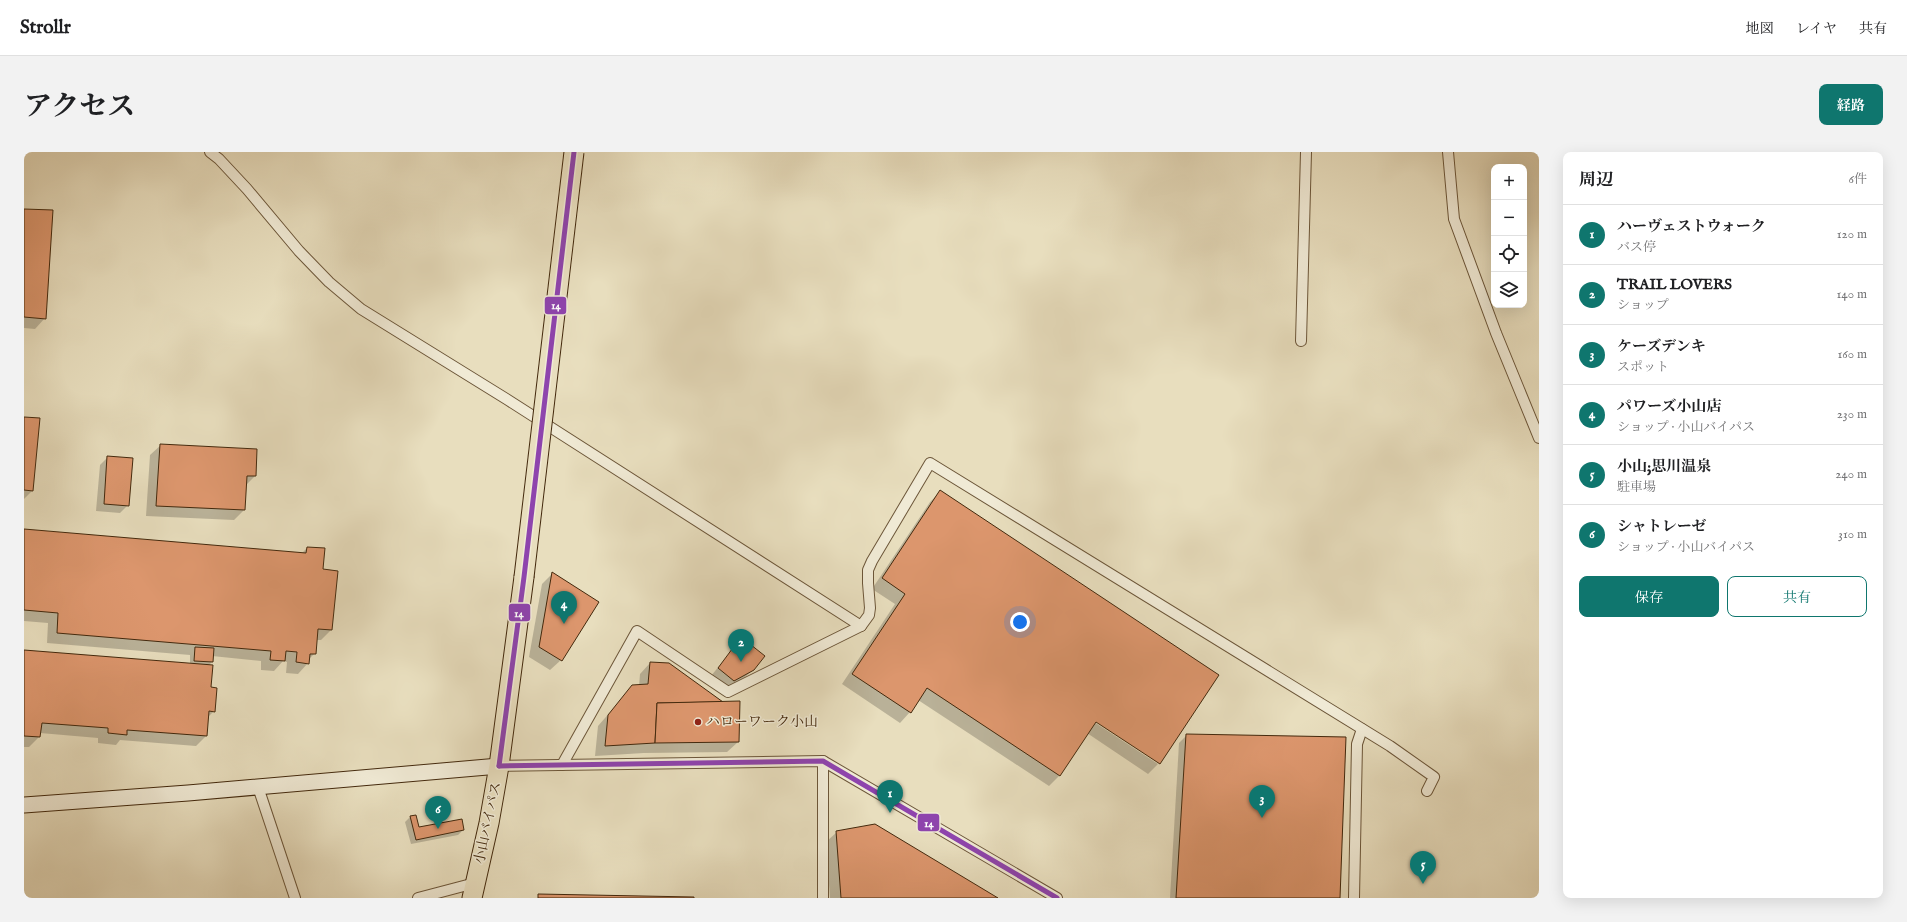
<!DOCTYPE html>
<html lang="ja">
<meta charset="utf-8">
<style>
body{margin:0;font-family:"IM FELL English","Noto Serif JP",serif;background:#f2f2f2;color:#202124}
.controls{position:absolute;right:12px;top:12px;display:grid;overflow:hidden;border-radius:8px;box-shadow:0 4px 16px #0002}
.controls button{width:36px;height:36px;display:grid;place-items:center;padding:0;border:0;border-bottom:1px solid #e0e0e0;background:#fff;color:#202124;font:20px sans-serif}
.you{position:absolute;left:996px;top:470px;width:14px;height:14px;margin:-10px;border:3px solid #fff;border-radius:50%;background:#1a73e8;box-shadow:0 0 0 6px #1a73e833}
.badge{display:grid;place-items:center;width:26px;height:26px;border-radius:50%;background:#0f766e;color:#fff;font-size:13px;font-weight:700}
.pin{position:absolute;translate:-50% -33px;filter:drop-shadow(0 1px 2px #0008)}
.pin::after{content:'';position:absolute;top:21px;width:14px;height:12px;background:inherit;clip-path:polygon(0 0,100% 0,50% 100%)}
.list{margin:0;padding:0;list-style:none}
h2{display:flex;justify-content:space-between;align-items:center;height:52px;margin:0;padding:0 16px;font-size:17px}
h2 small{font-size:13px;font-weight:400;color:#757577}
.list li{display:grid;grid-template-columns:26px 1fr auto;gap:12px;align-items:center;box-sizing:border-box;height:60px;padding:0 16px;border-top:1px solid #e0e0e0}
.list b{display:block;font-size:15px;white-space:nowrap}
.list p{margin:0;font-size:13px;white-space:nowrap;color:#757577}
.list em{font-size:13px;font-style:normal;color:#757577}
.actions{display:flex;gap:8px;padding:12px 16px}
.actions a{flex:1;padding:9px 0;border:1px solid #0f766e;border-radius:8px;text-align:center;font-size:14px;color:#0f766e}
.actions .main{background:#0f766e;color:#fff}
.icon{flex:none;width:22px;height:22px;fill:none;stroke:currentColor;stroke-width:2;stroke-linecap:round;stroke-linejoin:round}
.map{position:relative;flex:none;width:1515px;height:746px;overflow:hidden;border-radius:8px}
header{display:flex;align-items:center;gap:24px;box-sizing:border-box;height:56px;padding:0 20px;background:#fff;border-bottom:1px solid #e0e0e0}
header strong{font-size:19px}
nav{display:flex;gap:22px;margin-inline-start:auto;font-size:14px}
.intro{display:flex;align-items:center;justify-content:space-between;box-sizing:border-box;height:96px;padding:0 24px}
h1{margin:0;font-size:28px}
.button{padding:10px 18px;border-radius:8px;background:#0f766e;color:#fff;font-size:14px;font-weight:700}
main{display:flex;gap:24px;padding:0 24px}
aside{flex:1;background:#fff;border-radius:8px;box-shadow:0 4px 16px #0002}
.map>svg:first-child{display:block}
.shadow{fill:#0003}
.building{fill:#dc966d;stroke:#43290d}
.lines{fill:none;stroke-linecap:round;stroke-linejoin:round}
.street-casing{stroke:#6c5639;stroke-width:12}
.secondary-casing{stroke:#43290d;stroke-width:17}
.highway-casing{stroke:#43290d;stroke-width:21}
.street{stroke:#f0ead5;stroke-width:10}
.secondary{stroke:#f0ead5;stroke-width:15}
.highway{stroke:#e8debe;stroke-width:19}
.highway-bridge-casing{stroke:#43290d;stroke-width:21;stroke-linecap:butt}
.highway-bridge{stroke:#e8debe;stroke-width:19}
.bus-1-casing{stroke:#f0ead5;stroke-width:8}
.bus-1{stroke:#8e44ad;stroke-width:5}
.poi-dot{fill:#8f2418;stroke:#f0ead5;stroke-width:1.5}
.labels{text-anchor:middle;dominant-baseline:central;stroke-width:3;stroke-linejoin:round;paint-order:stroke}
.poi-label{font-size:14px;fill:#43290d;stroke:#f0ead5;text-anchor:start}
.street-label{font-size:14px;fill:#43290d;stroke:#f0ead5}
.line-badge{stroke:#f0ead5;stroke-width:1.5}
.badge-label{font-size:11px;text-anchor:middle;font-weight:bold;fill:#fff}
</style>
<header>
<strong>Strollr</strong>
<nav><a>地図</a><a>レイヤ</a><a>共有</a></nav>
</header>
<div class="intro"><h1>アクセス</h1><a class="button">経路</a></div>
<main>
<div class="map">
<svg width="1515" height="746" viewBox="0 0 1515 746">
<rect width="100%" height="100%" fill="#e8debe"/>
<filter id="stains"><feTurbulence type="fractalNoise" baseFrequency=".005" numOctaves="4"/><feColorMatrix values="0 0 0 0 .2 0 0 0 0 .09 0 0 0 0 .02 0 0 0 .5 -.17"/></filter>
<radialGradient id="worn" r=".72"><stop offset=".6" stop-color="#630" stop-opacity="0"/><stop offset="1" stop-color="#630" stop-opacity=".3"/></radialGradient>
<g class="shadow">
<path d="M0 58 21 166 11 177 0 176Z"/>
<path d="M0 266 8 339 0 347Z"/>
<path d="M137 293 231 324 222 333 220 358 210 368 122 364 126 303Z"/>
<path d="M84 305 104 353 96 361 72 359 76 313Z"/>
<path d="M916 340 1194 523 1134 612V610L1069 566 1067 568 1134 612 1124 622 1063 581 1035 624 1025 634 894 548 886 560 876 571 818 532 871 452 848 437 906 350Z"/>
<path d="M0 378 277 402 283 396 298 418 313 419 307 478 297 488H292L291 501 285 507 284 511 274 522 262 521 263 510 259 509 250 519 237 518V509L188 504V510L184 514 190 559 184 565 182 584 172 594 96 588 92 593 74 591V586L16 581 15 585 5 595H0V499L166 512V503L23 491 24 471 0 469Z"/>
<path d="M528 422 537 508 526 518 505 505 518 432Z"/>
<path d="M718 486 730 517 721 525 702 536 687 524Z"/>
<path d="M626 511 714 590 703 600 620 601 571 604 574 574 609 534H615L616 522Z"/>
<path d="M1163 583 1315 746H1146L1155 591Z"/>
<path d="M392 664 394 676 439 678 434 683 387 692 381 670 386 665Z"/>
<path d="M813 680 973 746H806L802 690Z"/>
</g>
<g class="building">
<path d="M0 57 29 58 22 167 0 165Z"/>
<path d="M0 265 16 266 9 339 0 338Z"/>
<path d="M136 292 233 297 232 324H223L221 358 132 354Z"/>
<path d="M83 304 109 306 105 354 80 352Z"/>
<path d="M916 338 1195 523 1136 612 1072 570 1036 624 903 536 887 561 828 522 881 442 858 426Z"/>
<path d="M0 377 282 401 283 395 301 396 299 417 314 419 308 478 294 477 292 502H286L285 512 272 510 273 500 262 499 261 509 246 508 247 499 33 481 34 461 0 458Z"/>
<path d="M528 420 575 450 538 509 515 495Z"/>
<path d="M717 485 741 504 730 518 710 529 694 516Z"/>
<path d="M171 495 190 496 189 510 170 509Z"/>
<path d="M0 498 189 513 187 535 193 536 191 560 185 559 183 584 103 578V583L84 581V576L18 571 16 585 0 584Z"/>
<path d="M626 510 645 511 699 550 633 551 631 591 581 594 584 563 608 533 624 532Z"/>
<path d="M716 549 715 590 631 591 633 551Z"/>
<path d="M1162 582 1322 585 1316 746H1152Z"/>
<path d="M392 663 395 675 438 667 440 678 392 688 386 664Z"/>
<path d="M851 672 974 746H817L812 679Z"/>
<path d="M514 742 670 745V746H514Z"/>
</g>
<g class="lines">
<g class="street-casing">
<g id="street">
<path d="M186 0 195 7 223 37 275 99 305 130 337 157 484 248 837 474"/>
<path d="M1424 0 1430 67 1472 181 1515 286"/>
<path d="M1277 189 1282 0"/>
<path d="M799 609V746"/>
<path d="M538 613 613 479 704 540 837 474 845 463 846 456 844 431V418L848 409 906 311 1366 594 1410 625 1403 639"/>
<path d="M475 614 799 609 1033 746"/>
<path d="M234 635 271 746"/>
<path d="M394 746 451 731"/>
<path d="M1330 746 1333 592 1338 577"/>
</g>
</g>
<g class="secondary-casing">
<path id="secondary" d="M0 653 164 641 475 614"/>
</g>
<g class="highway-casing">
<path id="highway" d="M448 746 465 671 475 614 500 425"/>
</g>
<use href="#street" class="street"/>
<use href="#secondary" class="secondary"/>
<use href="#highway" class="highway"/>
<g class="highway-bridge-casing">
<path id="highway-bridge" d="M500 425 550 0"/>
</g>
<use href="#highway-bridge" class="highway-bridge"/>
<g class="bus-1-casing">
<g id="bus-1">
<path d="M475 614 500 425 550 0"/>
<path d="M475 614 799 609 1033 746"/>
</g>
</g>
<use href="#bus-1" class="bus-1"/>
</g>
<circle class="poi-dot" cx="674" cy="570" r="4"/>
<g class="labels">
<g class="poi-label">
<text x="682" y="570">ハローワーク小山</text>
</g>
<g class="street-label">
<text transform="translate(464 671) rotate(-78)">小山バイパス</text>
</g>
</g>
<g class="line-badge">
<rect x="520" y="144" width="23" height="19" rx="4" fill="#8e44ad"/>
<rect x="484" y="451" width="23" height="19" rx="4" fill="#8e44ad"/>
<rect x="893" y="661" width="23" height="19" rx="4" fill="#8e44ad"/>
</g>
<g class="badge-label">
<text x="532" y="157">14</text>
<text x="495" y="465">14</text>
<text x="905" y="675">14</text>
</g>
<rect width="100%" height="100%" filter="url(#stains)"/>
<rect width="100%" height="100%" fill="url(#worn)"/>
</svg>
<div class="controls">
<button>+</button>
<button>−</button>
<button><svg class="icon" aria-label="locate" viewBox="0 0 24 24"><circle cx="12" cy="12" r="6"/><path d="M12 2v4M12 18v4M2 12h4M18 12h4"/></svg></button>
<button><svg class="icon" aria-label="layers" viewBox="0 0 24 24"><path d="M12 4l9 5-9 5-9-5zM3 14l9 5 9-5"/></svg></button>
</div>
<div class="you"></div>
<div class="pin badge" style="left:866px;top:661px">1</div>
<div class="pin badge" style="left:717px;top:510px">2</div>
<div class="pin badge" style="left:1238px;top:666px">3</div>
<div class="pin badge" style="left:540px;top:472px">4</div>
<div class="pin badge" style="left:1399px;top:732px">5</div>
<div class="pin badge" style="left:414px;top:677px">6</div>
</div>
<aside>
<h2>周辺<small>6件</small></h2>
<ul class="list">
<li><span class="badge">1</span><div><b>ハーヴェストウォーク</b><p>バス停</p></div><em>120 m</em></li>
<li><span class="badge">2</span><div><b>TRAIL LOVERS</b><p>ショップ</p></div><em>140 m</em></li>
<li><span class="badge">3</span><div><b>ケーズデンキ</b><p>スポット</p></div><em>160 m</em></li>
<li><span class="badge">4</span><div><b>パワーズ小山店</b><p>ショップ · 小山バイパス</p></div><em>230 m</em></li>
<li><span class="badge">5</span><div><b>小山;思川温泉</b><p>駐車場</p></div><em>240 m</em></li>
<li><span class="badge">6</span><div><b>シャトレーゼ</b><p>ショップ · 小山バイパス</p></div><em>310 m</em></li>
</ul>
<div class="actions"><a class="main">保存</a><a>共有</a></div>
</aside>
</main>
